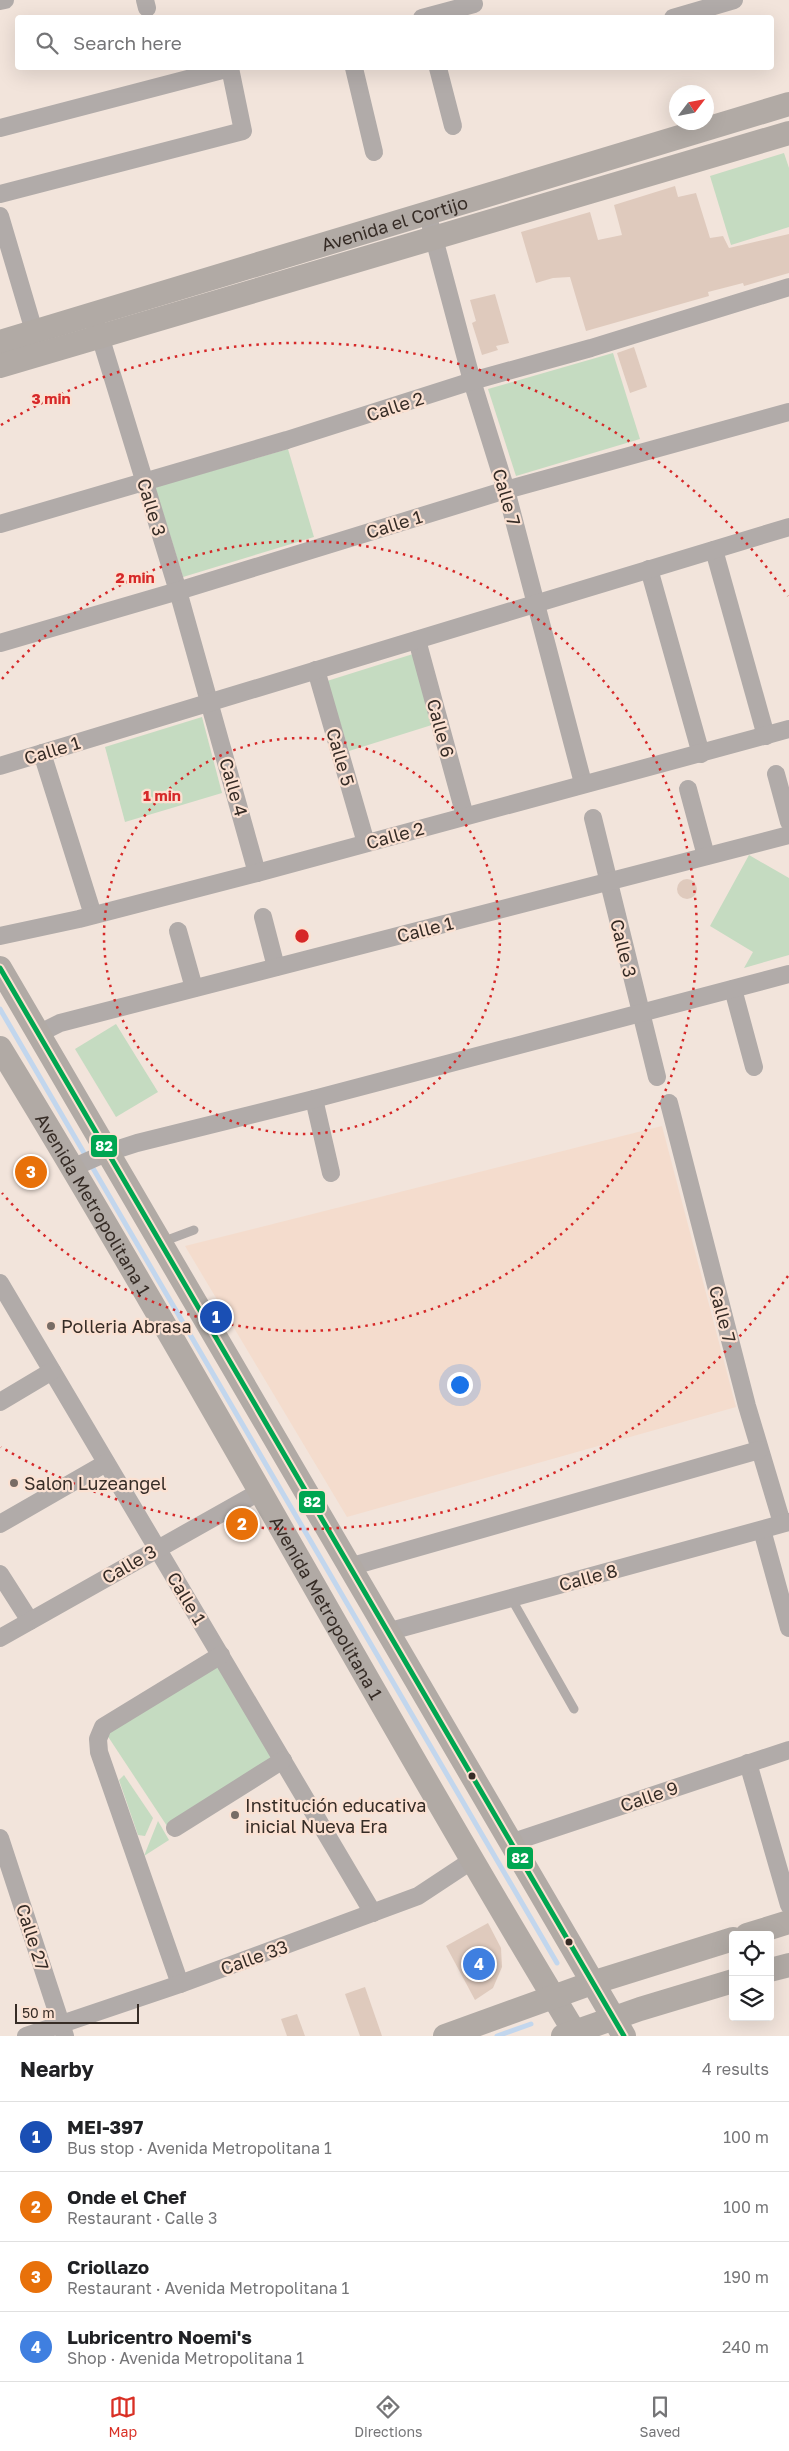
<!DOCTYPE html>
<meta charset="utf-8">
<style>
body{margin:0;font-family:"Golos Text",sans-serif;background:#f6f6f6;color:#202124}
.controls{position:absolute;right:15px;bottom:15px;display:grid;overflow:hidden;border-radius:5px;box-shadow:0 5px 20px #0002}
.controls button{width:45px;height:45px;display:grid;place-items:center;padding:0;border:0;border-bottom:1px solid #e0e0e0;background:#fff;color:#202124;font:25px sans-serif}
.compass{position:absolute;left:669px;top:85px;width:45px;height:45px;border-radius:50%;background:#fff;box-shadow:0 5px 20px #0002;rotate:58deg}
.scale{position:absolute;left:15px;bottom:12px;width:124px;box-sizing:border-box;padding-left:5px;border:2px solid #362c26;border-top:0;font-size:14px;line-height:18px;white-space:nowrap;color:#362c26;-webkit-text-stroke:4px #fbe1d2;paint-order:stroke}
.you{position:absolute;left:459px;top:1384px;width:18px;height:18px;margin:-12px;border:4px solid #fff;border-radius:50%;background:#1a73e8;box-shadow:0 0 0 8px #1a73e833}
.badge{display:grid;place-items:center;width:32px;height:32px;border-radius:50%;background:#d93025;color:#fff;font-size:16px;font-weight:700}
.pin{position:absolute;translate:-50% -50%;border:2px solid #fff;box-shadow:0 1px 5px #0006}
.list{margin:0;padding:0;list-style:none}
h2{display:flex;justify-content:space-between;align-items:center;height:65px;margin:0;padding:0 20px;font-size:21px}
h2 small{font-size:16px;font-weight:400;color:#757577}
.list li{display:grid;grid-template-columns:32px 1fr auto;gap:15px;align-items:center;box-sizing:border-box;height:70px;padding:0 20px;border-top:1px solid #e0e0e0}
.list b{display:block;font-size:19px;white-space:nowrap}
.list p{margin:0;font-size:16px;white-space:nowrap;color:#757577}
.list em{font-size:16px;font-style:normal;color:#757577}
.icon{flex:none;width:28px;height:28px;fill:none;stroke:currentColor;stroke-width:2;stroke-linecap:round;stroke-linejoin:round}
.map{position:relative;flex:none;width:789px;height:2036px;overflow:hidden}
.search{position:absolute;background:#fff;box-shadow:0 5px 20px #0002;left:15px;right:15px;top:15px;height:55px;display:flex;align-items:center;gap:12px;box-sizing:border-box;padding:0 18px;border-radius:5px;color:#757577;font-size:19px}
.sheet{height:345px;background:#fff}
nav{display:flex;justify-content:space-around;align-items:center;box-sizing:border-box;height:70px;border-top:1px solid #e0e0e0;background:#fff;font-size:14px;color:#757577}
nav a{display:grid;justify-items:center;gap:2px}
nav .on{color:#d93025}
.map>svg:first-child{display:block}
.built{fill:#f4dccd}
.green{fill:#c5dbc1}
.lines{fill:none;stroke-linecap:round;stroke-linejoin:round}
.stream{stroke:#c2d6ed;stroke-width:5}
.building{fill:#dfcabd}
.lane{stroke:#b1aba9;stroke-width:9}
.street{stroke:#b1aba9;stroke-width:18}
.secondary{stroke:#b1aaa5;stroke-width:24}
.bus-1-casing{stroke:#fbe1d2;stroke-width:9}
.bus-1{stroke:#00a651;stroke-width:5}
.ring{fill:none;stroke:#d62828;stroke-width:2.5;stroke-dasharray:2.5 5}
.poi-dot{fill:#786c65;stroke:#fbe1d2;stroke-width:2}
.bus-dot{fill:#362c26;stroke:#fbe1d2;stroke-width:2}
.labels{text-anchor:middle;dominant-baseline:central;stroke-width:4.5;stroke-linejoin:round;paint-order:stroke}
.street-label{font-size:18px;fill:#362c26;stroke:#fbe1d2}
.poi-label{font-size:18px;fill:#362c26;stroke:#fbe1d2;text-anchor:start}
.centre{fill:#d62828;stroke:#fbe1d2;stroke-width:2.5}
.ring-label{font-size:15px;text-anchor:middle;font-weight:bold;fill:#d62828;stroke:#fbe1d2;stroke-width:4.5;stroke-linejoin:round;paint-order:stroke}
.line-badge{stroke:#fbe1d2;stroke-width:2}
.badge-label{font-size:14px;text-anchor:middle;font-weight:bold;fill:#fff}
</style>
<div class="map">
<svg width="789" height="2036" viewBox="0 0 789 2036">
<rect width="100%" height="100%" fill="#f2e4db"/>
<path class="built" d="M662 1126 736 1407 347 1517 185 1246Z"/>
<g class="green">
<path d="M784 153 789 168V227L731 245 710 176Z"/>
<path d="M613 353 640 439 516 476 488 389Z"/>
<path d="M288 449 314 537 183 577 155 487Z"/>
<path d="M413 654 435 724 349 751 327 681Z"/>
<path d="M202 717 222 793 125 822 105 747Z"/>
<path d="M749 855 789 878V955L744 968 753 952 710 926Z"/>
<path d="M116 1024 158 1092 116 1117 75 1049Z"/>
<path d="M217 1663 276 1760 167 1826 105 1732Z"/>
<path d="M124 1775 153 1818 145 1836 138 1835 119 1780Z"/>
<path d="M158 1821 169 1840 144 1856Z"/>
</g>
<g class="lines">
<g class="stream">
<path d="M0 1009 557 1963"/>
<path d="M497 2036 531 2024"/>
</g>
</g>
<g class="building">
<path d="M675 186 678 197 696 193 710 238 723 236 729 248 789 234V273L744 286 743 283 708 292 709 296 586 331 570 277 553 278 536 283 521 232 590 212 598 240 622 235 614 205Z"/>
<path d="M495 294 509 343 496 346 498 350 482 355 472 323 476 321 470 300Z"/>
<path d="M634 347 647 387 630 393 617 353Z"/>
<circle cx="687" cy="889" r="10"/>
<path d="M488 1923 501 1948 502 1967 493 1988 475 2000 446 1946Z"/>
<path d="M365 1987 382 2036H360L345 1994Z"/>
<path d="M297 2014 305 2036H287L281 2019Z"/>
</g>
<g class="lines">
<g class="lane">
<path d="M162 1242 194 1230"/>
<path d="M511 1598 574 1709"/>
</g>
<g class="street">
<path d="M145 0 147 8"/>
<path d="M0 1 5 0"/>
<path d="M422 18 474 4"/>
<path d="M673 18 734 0"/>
<path d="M354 68 374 152"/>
<path d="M438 68 453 126"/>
<path d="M0 128 230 68"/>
<path d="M0 194 243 131 230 68"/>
<path d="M0 216 34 331"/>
<path d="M431 227 472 381 506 490 583 783"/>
<path d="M97 326 178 591 257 873"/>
<path d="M0 524 287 440 472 381 591 348 789 287"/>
<path d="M714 550 766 736"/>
<path d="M649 569 701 754"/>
<path d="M417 640 465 816"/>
<path d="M0 643 178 591 506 490 789 412"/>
<path d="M316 670 366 843"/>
<path d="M42 753 93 915"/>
<path d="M0 766 789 527"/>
<path d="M776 774 789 822"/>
<path d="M688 789 706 856"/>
<path d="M593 818 657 1077"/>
<path d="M263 917 276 967"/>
<path d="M178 931 194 988"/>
<path d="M0 936 79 919 257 873 789 729"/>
<path d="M733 989 754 1067"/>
<path d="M38 1034 60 1023 789 835"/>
<path d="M314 1099 331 1173"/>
<path d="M669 1103 747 1406 782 1523"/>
<path d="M72 1168 106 1153 137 1143 314 1099 789 974"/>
<path d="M0 1283 373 1913"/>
<path d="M0 1402 52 1371"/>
<path d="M0 1524 106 1463"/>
<path d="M762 1530 789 1628"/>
<path d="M349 1567 759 1450"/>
<path d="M0 1574 30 1621"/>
<path d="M387 1632 789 1522"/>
<path d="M0 1638 259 1492"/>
<path d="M748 1763 789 1905"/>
<path d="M175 1828 283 1760"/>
<path d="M0 1838 65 2036"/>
<path d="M510 1843 789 1750"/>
<path d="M180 1984 99 1752 98 1739 103 1727 221 1655"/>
<path d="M26 2036 180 1984 418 1896 474 1859"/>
</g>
<g class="secondary">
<path id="s1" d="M0 342 789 104"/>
<path d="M0 366 789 133"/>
<path d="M0 968 624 2036"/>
<path id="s2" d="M0 1048C199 1373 379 1710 577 2036"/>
<path d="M747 1935 789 1922"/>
<path d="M770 1970 789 1965"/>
<path d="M445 2036 592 1983 733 1939"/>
<path d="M563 2036 640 2009 733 1981"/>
</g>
<g class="bus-1-casing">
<path id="bus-1" d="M0 968 624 2036"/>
</g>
<use href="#bus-1" class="bus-1"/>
</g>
<g class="ring">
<circle cx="302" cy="936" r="198"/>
<path d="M2 679A395 395 0 1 1 2 1193"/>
<path d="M788 1276A593 593 0 0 1 1 1447M1 425A593 593 0 0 1 788 596"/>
</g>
<g class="poi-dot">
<circle cx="51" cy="1326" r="5"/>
<circle cx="14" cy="1483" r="5"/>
<circle cx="235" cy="1815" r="5"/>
</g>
<g class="bus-dot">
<circle cx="472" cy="1776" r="4.5"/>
<circle cx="569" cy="1942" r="4.5"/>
</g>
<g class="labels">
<g class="street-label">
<text stroke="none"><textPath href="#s1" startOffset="412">Avenida el Cortijo</textPath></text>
<text transform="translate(395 406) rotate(-18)">Calle 2</text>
<text transform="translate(507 497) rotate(74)">Calle 7</text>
<text transform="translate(152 507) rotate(73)">Calle 3</text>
<text transform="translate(394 524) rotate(-17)">Calle 1</text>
<text transform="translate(441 728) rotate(75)">Calle 6</text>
<text transform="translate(52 750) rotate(-17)">Calle 1</text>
<text transform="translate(341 757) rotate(74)">Calle 5</text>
<text transform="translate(234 787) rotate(74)">Calle 4</text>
<text transform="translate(395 835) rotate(-15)">Calle 2</text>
<text transform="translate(425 929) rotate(-14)">Calle 1</text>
<text transform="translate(624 948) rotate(76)">Calle 3</text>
<text stroke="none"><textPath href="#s2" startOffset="182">Avenida Metropolitana 1</textPath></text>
<text transform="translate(723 1314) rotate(75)">Calle 7</text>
<text transform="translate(129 1564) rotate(-30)">Calle 3</text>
<text transform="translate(588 1577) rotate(-15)">Calle 8</text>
<text transform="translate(187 1598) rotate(59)">Calle 1</text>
<text stroke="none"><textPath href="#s2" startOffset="648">Avenida Metropolitana 1</textPath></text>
<text transform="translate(649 1796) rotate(-19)">Calle 9</text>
<text transform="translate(33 1937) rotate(72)">Calle 27</text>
<text transform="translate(254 1957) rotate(-20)">Calle 33</text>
</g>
<g class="poi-label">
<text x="61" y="1326">Polleria Abrasa</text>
<text x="24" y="1483">Salon Luzeangel</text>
<text x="245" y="1805">Institución educativa<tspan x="245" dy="21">inicial Nueva Era</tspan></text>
</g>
</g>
<circle cx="302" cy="936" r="8" class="centre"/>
<g class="ring-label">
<text x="51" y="404">3 min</text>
<text x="135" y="583">2 min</text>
<text x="162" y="801">1 min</text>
</g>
<g class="line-badge">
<rect x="90" y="1134" width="28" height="24" rx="5" fill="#00a651"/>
<rect x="298" y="1490" width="28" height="24" rx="5" fill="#00a651"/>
<rect x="506" y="1846" width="28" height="24" rx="5" fill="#00a651"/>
</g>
<g class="badge-label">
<text x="104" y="1151">82</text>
<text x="312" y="1507">82</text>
<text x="520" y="1863">82</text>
</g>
</svg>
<div class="controls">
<button><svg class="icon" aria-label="locate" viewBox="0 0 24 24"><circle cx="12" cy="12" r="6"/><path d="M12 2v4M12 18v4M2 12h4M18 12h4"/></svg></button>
<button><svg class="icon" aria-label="layers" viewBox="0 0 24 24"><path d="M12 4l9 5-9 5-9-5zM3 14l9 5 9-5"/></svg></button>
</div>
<svg class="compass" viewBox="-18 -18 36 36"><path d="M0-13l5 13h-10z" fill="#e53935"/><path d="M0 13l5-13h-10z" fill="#757577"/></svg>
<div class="scale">50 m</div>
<div class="you"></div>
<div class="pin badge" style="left:216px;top:1317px;background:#1a4fb4">1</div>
<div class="pin badge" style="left:242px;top:1524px;background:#e8710a">2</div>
<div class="pin badge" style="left:31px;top:1172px;background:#e8710a">3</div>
<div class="pin badge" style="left:479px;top:1964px;background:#3f7fe0">4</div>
<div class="search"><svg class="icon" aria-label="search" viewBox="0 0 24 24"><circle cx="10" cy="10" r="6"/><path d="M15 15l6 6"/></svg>Search here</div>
</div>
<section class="sheet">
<h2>Nearby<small>4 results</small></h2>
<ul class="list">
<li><span class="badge" style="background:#1a4fb4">1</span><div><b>MEI-397</b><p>Bus stop · Avenida Metropolitana 1</p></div><em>100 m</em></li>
<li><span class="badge" style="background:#e8710a">2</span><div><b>Onde el Chef</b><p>Restaurant · Calle 3</p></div><em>100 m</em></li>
<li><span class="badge" style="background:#e8710a">3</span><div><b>Criollazo</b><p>Restaurant · Avenida Metropolitana 1</p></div><em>190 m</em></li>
<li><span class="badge" style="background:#3f7fe0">4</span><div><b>Lubricentro Noemi's</b><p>Shop · Avenida Metropolitana 1</p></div><em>240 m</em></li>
</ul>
</section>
<nav>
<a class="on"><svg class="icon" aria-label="map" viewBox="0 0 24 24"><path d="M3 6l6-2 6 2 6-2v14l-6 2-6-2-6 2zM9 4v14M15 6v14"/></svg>Map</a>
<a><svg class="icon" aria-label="directions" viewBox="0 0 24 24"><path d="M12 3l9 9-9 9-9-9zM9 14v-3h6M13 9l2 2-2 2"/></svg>Directions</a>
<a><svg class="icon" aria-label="saved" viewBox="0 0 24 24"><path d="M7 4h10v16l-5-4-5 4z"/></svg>Saved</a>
</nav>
